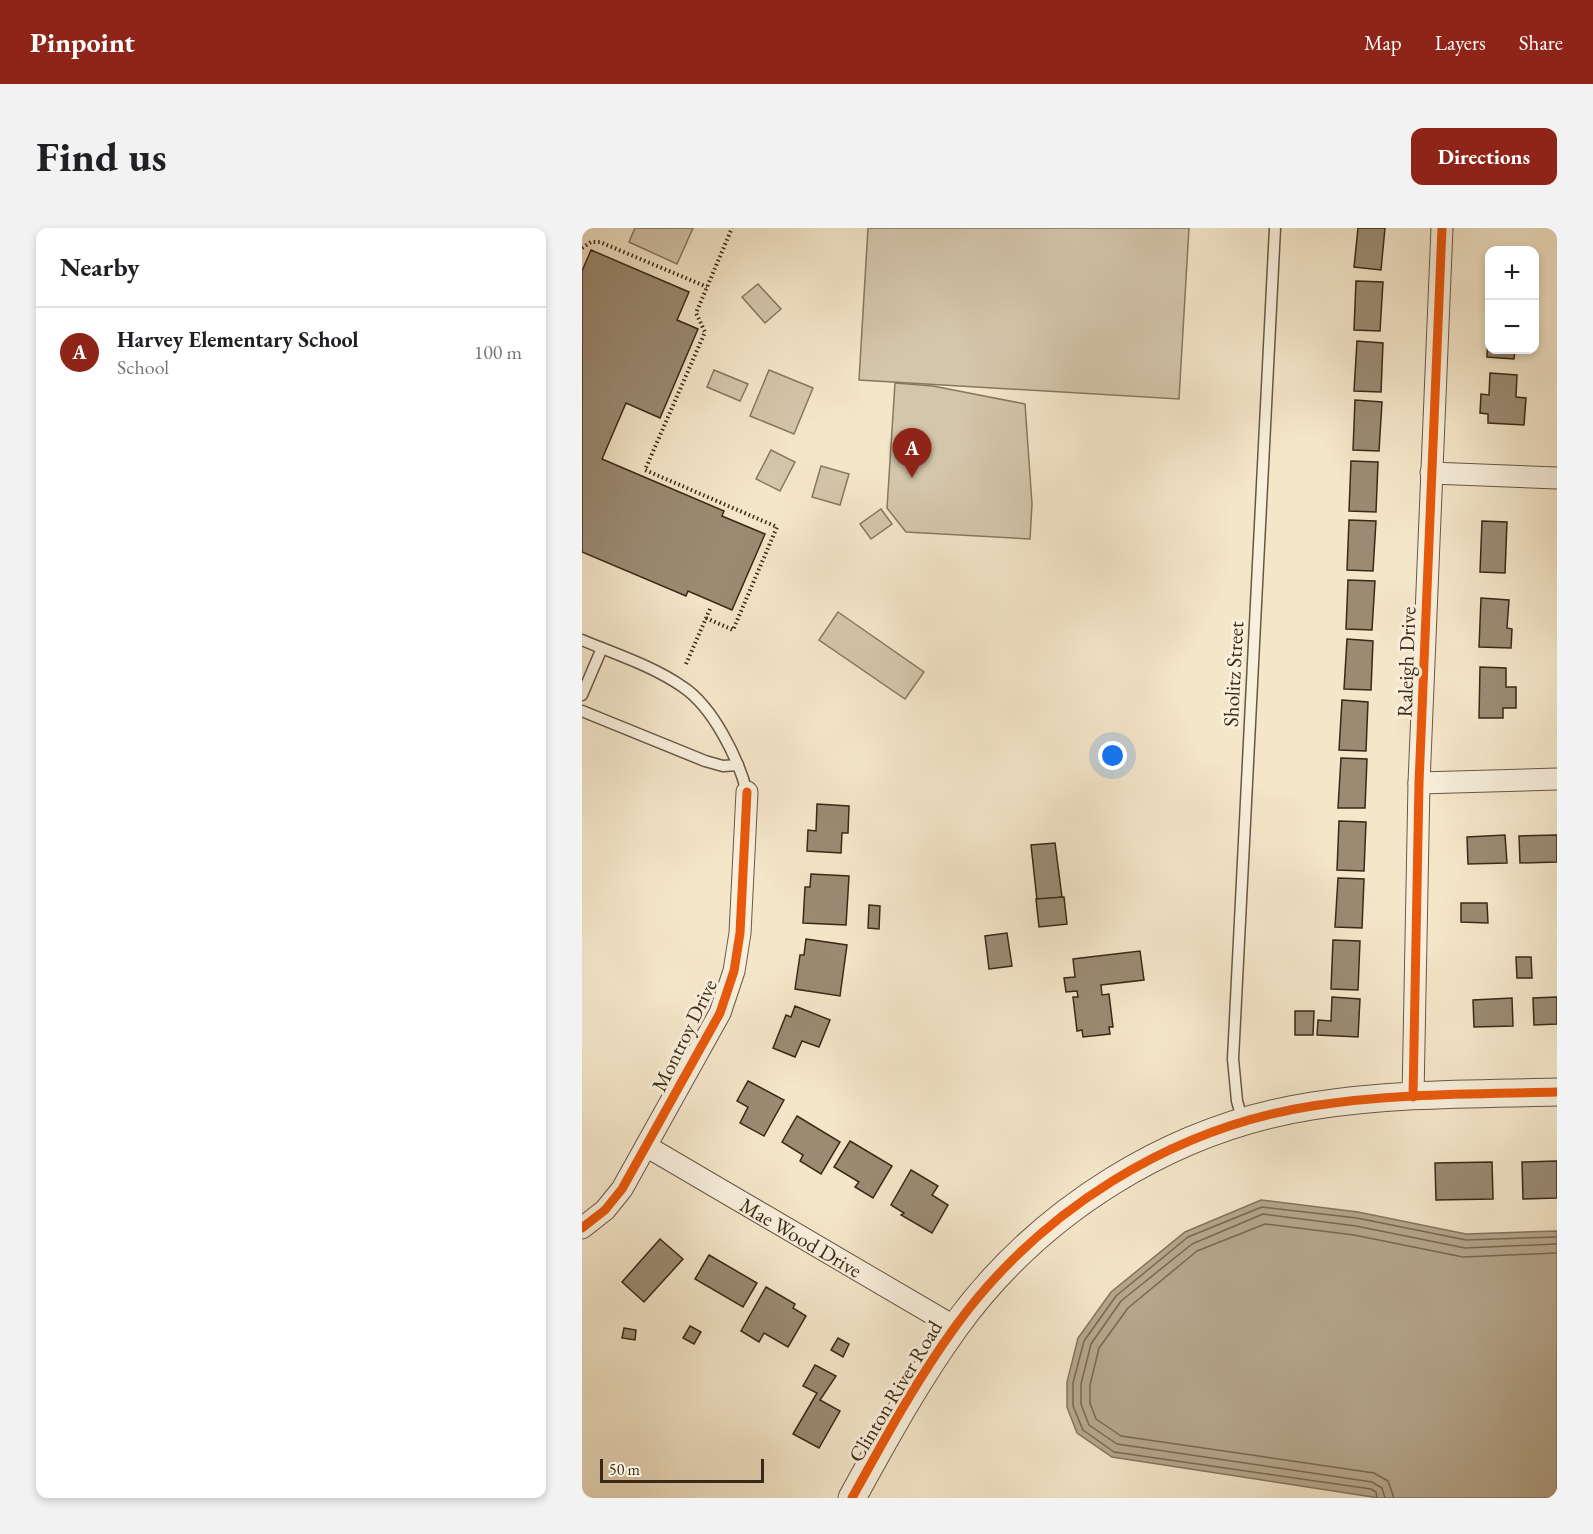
<!DOCTYPE html>
<meta charset="utf-8">
<style>
body{margin:0;font-family:"EB Garamond",serif;background:#f2f2f2;color:#202124}
.controls{position:absolute;right:18px;top:18px;display:grid;overflow:hidden;border-radius:12px;box-shadow:0 3px 9px #0003}
.controls button{width:54px;height:54px;display:grid;place-items:center;padding:0;border:0;border-bottom:2px solid #e0e0e0;background:#fff;color:#202124;font:30px sans-serif}
.scale{position:absolute;left:18px;bottom:15px;width:164px;box-sizing:border-box;padding-left:6px;border:3px solid #3a2916;border-top:0;font-size:16px;line-height:21px;white-space:nowrap;color:#3a2916;-webkit-text-stroke:4px #f8efdc;paint-order:stroke}
.you{position:absolute;left:531px;top:528px;width:21px;height:21px;margin:-15px;border:4px solid #fff;border-radius:50%;background:#1a73e8;box-shadow:0 0 0 9px #1a73e833}
.badge{display:grid;place-items:center;width:39px;height:39px;border-radius:50%;background:#8f2418;color:#fff;font-size:20px;font-weight:700}
.pin{position:absolute;translate:-50% -50px;filter:drop-shadow(0 2px 3px #0008)}
.pin::after{content:'';position:absolute;top:32px;width:21px;height:18px;background:inherit;clip-path:polygon(0 0,100% 0,50% 100%)}
.list{margin:0;padding:0;list-style:none}
h2{display:flex;justify-content:space-between;align-items:center;height:78px;margin:0;padding:0 24px;font-size:26px}
h2 small{font-size:20px;font-weight:400;color:#757577}
.list li{display:grid;grid-template-columns:39px 1fr auto;gap:18px;align-items:center;box-sizing:border-box;height:90px;padding:0 24px;border-top:2px solid #e0e0e0}
.list b{display:block;font-size:22px;white-space:nowrap}
.list p{margin:0;font-size:20px;white-space:nowrap;color:#757577}
.list em{font-size:20px;font-style:normal;color:#757577}
.map{position:relative;flex:none;width:975px;height:1270px;overflow:hidden;border-radius:12px}
header{display:flex;align-items:center;gap:36px;box-sizing:border-box;height:84px;padding:0 30px;background:#8f2418;color:#fff}
header strong{font-size:28px}
nav{display:flex;gap:33px;margin-inline-start:auto;font-size:21px}
.intro{display:flex;align-items:center;justify-content:space-between;box-sizing:border-box;height:144px;padding:0 36px}
h1{margin:0;font-size:42px}
.button{padding:15px 27px;border-radius:12px;background:#8f2418;color:#fff;font-size:21px;font-weight:700}
main{display:flex;gap:36px;padding:0 36px}
aside{flex:1;background:#fff;border-radius:12px;box-shadow:0 3px 9px #0003}
.map>svg:first-child{display:block}
.green{fill:#d4c6ab;stroke:#877860;stroke-width:1.5}
.water{fill:#b5a68c;stroke:#84745d;stroke-width:1.5}
.lines{fill:none;stroke-linecap:round;stroke-linejoin:round}
.shore{stroke:#786851;stroke-width:1.5}
.building{fill:#9b8b73;stroke:#3a2916;stroke-width:1.5}
.service-casing{stroke:#685843;stroke-width:13}
.minor-casing{stroke:#685843;stroke-width:23}
.tertiary-casing{stroke:#685843;stroke-width:29}
.path{stroke:#3a2916;stroke-width:4;stroke-dasharray:1.5 3;stroke-linecap:butt}
.service{stroke:#f8efdc;stroke-width:10}
.minor{stroke:#f8efdc;stroke-width:21}
.tertiary{stroke:#f8efdc;stroke-width:27}
.cycleway-casing{stroke:#f8efdc;stroke-width:13}
.cycleway{stroke:#e8590c;stroke-width:9}
.labels{text-anchor:middle;dominant-baseline:central;stroke-width:6;stroke-linejoin:round;paint-order:stroke}
.street-label{font-size:21px;fill:#3a2916;stroke:#f8efdc}
</style>
<header>
<strong>Pinpoint</strong>
<nav><a>Map</a><a>Layers</a><a>Share</a></nav>
</header>
<div class="intro"><h1>Find us</h1><a class="button">Directions</a></div>
<main>
<aside>
<h2>Nearby<small></small></h2>
<ul class="list">
<li><span class="badge">A</span><div><b>Harvey Elementary School</b><p>School</p></div><em>100 m</em></li>
</ul>
</aside>
<div class="map">
<svg width="975" height="1270" viewBox="0 0 975 1270">
<rect width="100%" height="100%" fill="#f4e6c9"/>
<filter id="stains"><feTurbulence type="fractalNoise" baseFrequency=".00333" numOctaves="4"/><feColorMatrix values="0 0 0 0 .2 0 0 0 0 .09 0 0 0 0 .02 0 0 0 .5 -.17"/></filter>
<radialGradient id="worn" r=".72"><stop offset=".6" stop-color="#630" stop-opacity="0"/><stop offset="1" stop-color="#630" stop-opacity=".3"/></radialGradient>
<g class="green">
<path d="M53 0H111L95 36 47 14Z"/>
<path d="M286 0H607L597 171 277 152Z"/>
<path d="M176 56 199 81 183 95 160 69Z"/>
<path d="M132 142 166 156 158 173 125 159Z"/>
<path d="M187 142 231 160 212 206 168 188Z"/>
<path d="M313 155 351 158 443 176 450 276 448 311 324 304 305 280Z"/>
<path d="M189 222 213 234 198 263 174 251Z"/>
<path d="M239 238 267 246 258 277 230 269Z"/>
<path d="M299 281 310 296 289 311 278 296Z"/>
<path d="M256 384 342 444 323 471 237 412Z"/>
</g>
<path class="water" d="M679 972 776 984 884 1006 975 1003V1270H797L530 1229 495 1205 485 1179V1154L496 1110 529 1064 603 1004Z"/>
<g class="lines">
<g class="shore">
<path d="M795 1270 794 1264 789 1261 532 1224 501 1202 491 1178V1155L502 1113 534 1068 606 1009 680 979 775 990 884 1012 975 1009"/>
<path d="M803 1270 800 1260 790 1254 535 1216 507 1197 499 1176V1156L509 1116 539 1073 610 1016 681 986 774 998 883 1020 975 1016"/>
<path d="M812 1270 806 1253 792 1245 539 1208 514 1191 508 1175V1157L517 1120 546 1080 615 1023 683 996 772 1007 881 1029 975 1025"/>
</g>
</g>
<g class="building">
<path d="M776 0H803L799 42 772 39Z"/>
<path d="M9 22 107 64 95 92 116 101 78 190 44 175 20 231 142 283 140 288 183 306 150 382 106 363 104 368 0 324V43Z"/>
<path d="M774 53 801 54 798 103 772 102Z"/>
<path d="M907 78 908 122H933L932 131 905 129Z"/>
<path d="M775 113 801 115 799 164 772 163Z"/>
<path d="M908 145 935 147 934 169 944 170 942 197 906 195V186L898 185 899 166 907 167Z"/>
<path d="M773 172 800 174 797 223 771 222Z"/>
<path d="M769 233 796 234 794 284 767 283Z"/>
<path d="M767 292 794 293 791 343 765 342Z"/>
<path d="M900 293 925 294 923 345 898 344Z"/>
<path d="M766 352 793 353 790 402 764 401Z"/>
<path d="M899 370 927 372 925 400 930 401 929 420 897 419Z"/>
<path d="M765 411 791 413 789 462 762 461Z"/>
<path d="M898 439 924 440V459H934V480H921V490H897Z"/>
<path d="M760 472 786 474 784 523 757 522Z"/>
<path d="M759 530 785 531 783 580H756Z"/>
<path d="M235 576 267 578 266 605H260L259 625 225 623 226 602 234 603Z"/>
<path d="M757 593 784 594 782 643 755 642Z"/>
<path d="M923 607 925 635 886 636 885 609Z"/>
<path d="M975 607V634L938 635 937 608Z"/>
<path d="M473 615 480 669 455 672 449 617Z"/>
<path d="M229 646 267 648 264 697 221 695 223 659H228Z"/>
<path d="M756 650 782 651 780 700 753 699Z"/>
<path d="M482 669 485 696 457 699 454 671Z"/>
<path d="M879 675H905L906 695 879 694Z"/>
<path d="M287 677 298 678 297 701 286 700Z"/>
<path d="M425 705 430 738 407 741 403 708Z"/>
<path d="M224 711 265 717 258 768 213 761 218 727H222Z"/>
<path d="M751 712 778 713 776 762 749 761Z"/>
<path d="M558 723 562 752 519 757 520 767 527 766 531 799H527L528 806 501 809 500 802 495 803 491 769H496L495 763 484 764 482 750 493 749 491 731Z"/>
<path d="M934 729H949L950 750H935Z"/>
<path d="M750 769 778 771 776 809 735 807 736 792 749 793Z"/>
<path d="M975 769V796L952 797 951 770Z"/>
<path d="M930 770 931 798 892 799 891 772Z"/>
<path d="M213 778 248 792 237 819 220 813 213 829 191 820 204 787 209 789Z"/>
<path d="M713 783H732L731 807H713Z"/>
<path d="M166 853 202 872 182 908 158 895 166 879 155 873Z"/>
<path d="M215 888 258 914 239 946 218 933 221 927 200 914Z"/>
<path d="M268 913 310 938 291 970 273 959 277 954 252 939Z"/>
<path d="M975 933V970L941 971 940 934Z"/>
<path d="M910 934 911 971 854 972 853 935Z"/>
<path d="M329 942 356 958 350 967 366 977 350 1005 319 987 322 985 309 977Z"/>
<path d="M78 1011 101 1031 62 1074 40 1054Z"/>
<path d="M127 1027 175 1055 161 1079 113 1051Z"/>
<path d="M184 1059 213 1076 211 1080 224 1088 206 1119 182 1105 177 1114 159 1103Z"/>
<path d="M108 1098 119 1104 112 1116 101 1110Z"/>
<path d="M42 1100 54 1102 53 1112 40 1110Z"/>
<path d="M256 1110 267 1116 261 1129 249 1122Z"/>
<path d="M233 1137 254 1148 238 1172 258 1183 237 1220 211 1206 235 1165 221 1158Z"/>
</g>
<g class="lines">
<g class="service-casing">
<g id="service">
<path d="M0 412C33 426 71 438 101 459 131 479 156 530 165 564"/>
<path d="M0 467 20 420"/>
<path d="M0 483 123 533 141 538 156 537"/>
<path d="M661 894 655 873 651 831 693 0"/>
</g>
</g>
<g class="minor-casing">
<g id="minor">
<path d="M849 245 975 250"/>
<path d="M837 555 975 551"/>
<path d="M831 869 837 555 860 0"/>
<path id="s1" d="M64 918 373 1099"/>
<path d="M0 1000 23 982 40 961 138 785 152 743 158 705 165 564"/>
</g>
</g>
<g class="tertiary-casing">
<path id="tertiary" d="M270 1270C302 1212 334 1153 373 1099 457 983 589 900 730 878 811 865 894 866 975 864"/>
</g>
<g class="path">
<path d="M0 20 9 14H18L125 59"/>
<path d="M124 390 151 402 195 299 63 242 123 104 114 85 150 0"/>
<path d="M104 436 128 381"/>
</g>
<use href="#service" class="service"/>
<use href="#minor" class="minor"/>
<use href="#tertiary" class="tertiary"/>
<g class="cycleway-casing">
<g id="cycleway">
<path d="M831 869 837 555 860 0"/>
<path d="M0 1000 23 982 40 961 138 785 152 743 158 705 165 564"/>
<path d="M270 1270C302 1212 334 1153 373 1099 457 983 589 900 730 878 811 865 894 866 975 864"/>
</g>
</g>
<use href="#cycleway" class="cycleway"/>
</g>
<g class="labels">
<g class="street-label">
<text transform="translate(824 434) rotate(-88)">Raleigh Drive</text>
<text transform="translate(651 446) rotate(-87)">Sholitz Street</text>
<text transform="translate(102 807) rotate(-64)">Montroy Drive</text>
<text stroke="none"><textPath href="#s1" startOffset="180">Mae Wood Drive</textPath></text>
<text transform="translate(313 1163) rotate(-59)">Clinton River Road</text>
</g>
</g>
<rect width="100%" height="100%" filter="url(#stains)"/>
<rect width="100%" height="100%" fill="url(#worn)"/>
</svg>
<div class="controls">
<button>+</button>
<button>−</button>
</div>
<div class="scale">50 m</div>
<div class="you"></div>
<div class="pin badge" style="left:330px;top:250px">A</div>
</div>
</main>
